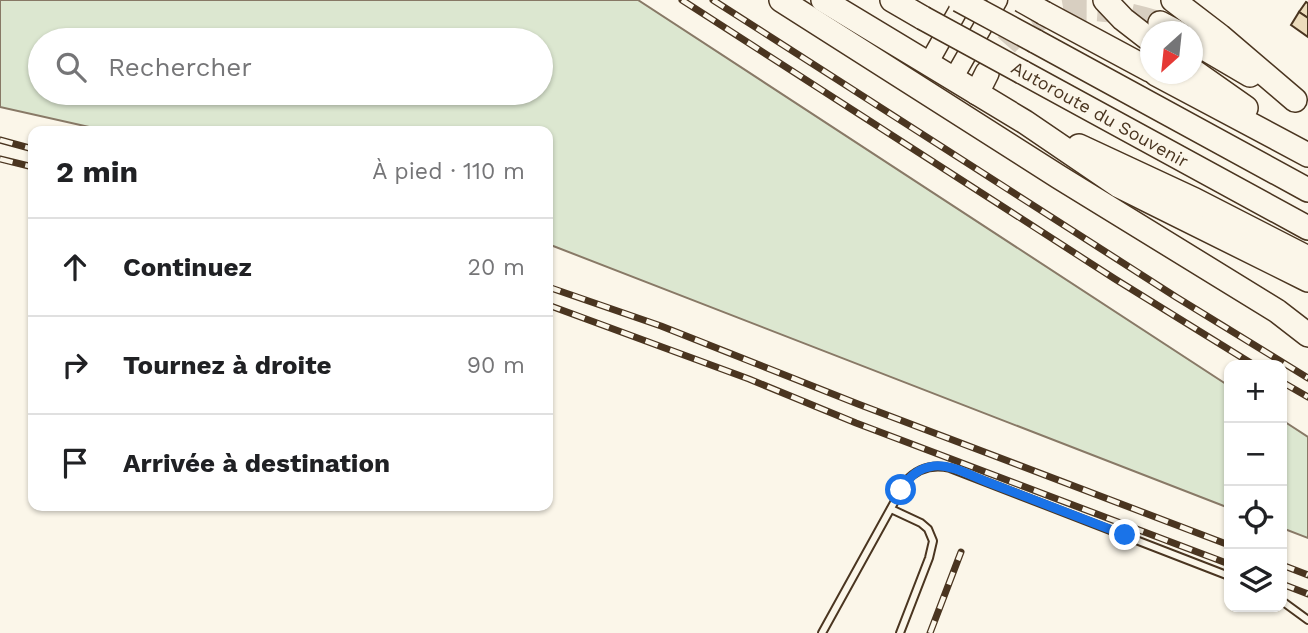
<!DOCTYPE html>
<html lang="fr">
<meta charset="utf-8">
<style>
body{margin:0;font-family:"Work Sans",sans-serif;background:#f6f6f6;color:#202124}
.controls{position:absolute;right:21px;bottom:21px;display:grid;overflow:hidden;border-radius:14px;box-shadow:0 2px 5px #0004}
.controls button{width:63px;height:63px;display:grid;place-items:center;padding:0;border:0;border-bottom:2px solid #e0e0e0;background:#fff;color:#202124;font:35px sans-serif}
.compass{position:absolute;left:1140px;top:21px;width:63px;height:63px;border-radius:50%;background:#fff;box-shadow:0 2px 5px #0004;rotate:207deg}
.stop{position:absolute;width:21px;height:21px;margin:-16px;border:5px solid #1a73e8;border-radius:50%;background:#fff}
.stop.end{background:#1a73e8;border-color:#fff;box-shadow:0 2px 7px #0008}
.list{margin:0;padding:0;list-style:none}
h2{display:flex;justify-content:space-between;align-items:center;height:91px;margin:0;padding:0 28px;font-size:30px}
h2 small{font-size:23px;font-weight:400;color:#757577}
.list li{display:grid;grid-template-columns:46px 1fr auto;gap:21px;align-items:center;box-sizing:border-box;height:98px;padding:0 28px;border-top:2px solid #e0e0e0}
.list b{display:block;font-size:26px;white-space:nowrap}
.list em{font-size:23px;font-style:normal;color:#757577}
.icon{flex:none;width:38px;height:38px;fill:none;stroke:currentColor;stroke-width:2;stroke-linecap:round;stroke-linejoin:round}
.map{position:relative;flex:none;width:1308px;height:633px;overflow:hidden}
.search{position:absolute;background:#fff;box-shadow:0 2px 5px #0004;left:28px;top:28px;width:525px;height:77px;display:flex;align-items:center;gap:18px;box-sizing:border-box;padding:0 24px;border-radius:38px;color:#757577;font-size:26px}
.panel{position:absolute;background:#fff;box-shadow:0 2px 5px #0004;left:28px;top:126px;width:525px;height:385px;border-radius:14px}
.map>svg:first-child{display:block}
.green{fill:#dce7d0;stroke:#887966;stroke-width:2;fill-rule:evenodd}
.building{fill:#ecdcbc;stroke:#4a3520;stroke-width:2}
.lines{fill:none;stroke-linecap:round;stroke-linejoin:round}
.highway-tunnel{stroke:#d8cfc1;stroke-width:23;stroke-dasharray:23 11;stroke-linecap:butt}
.lane-casing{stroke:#4a3520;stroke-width:10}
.secondary-casing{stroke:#4a3520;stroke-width:21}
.highway-casing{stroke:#4a3520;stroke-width:26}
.lane{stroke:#fbf6e9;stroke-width:6}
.secondary{stroke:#fbf6e9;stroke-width:18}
.highway{stroke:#fbf6e9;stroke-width:23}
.rail-casing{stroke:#4a3520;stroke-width:7}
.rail{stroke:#fbf6e9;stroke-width:4.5;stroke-dasharray:13;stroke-linecap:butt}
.highway-bridge-casing{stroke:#4a3520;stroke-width:26;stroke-linecap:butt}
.highway-bridge{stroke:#fbf6e9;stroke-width:23}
.route{stroke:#1a73e8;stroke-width:9}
.labels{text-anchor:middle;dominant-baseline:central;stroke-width:5;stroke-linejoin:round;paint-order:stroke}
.street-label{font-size:18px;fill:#4a3520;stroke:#fbf6e9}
</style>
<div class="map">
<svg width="1308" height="633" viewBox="0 0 1308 633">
<rect width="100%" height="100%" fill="#fbf6e9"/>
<g class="green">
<path d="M0 0H638L1229 386V508L548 244V131H107L0 107ZM40 40H541V93H40Z"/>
<path d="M1282 420 1308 437V538L1282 528Z"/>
</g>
<g class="building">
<path d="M1306 2 1308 3V18L1299 12Z"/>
<path d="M1299 12 1308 18V37L1291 25Z"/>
</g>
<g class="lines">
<path class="highway-tunnel" d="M987 73C1027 0 1086 0 1160 23"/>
<g class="lane-casing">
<g id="lane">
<path d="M891 509 921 523 928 529 933 541 929 558 900 633"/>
<path d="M1282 601 1308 620"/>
<path d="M822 633 906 481C918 468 933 464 950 468L1229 576"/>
</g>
</g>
<g class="secondary-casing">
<g id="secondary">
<path d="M928 64 964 0"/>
<path d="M953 79 998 0"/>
</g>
</g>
<g class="highway-casing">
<g id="highway">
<path d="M781 0 1059 177 1277 311 1308 335"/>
<path d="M823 0 1025 122 1119 186 1308 280"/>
<path d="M892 0 923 18"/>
<path d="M1105 0 1123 19 1150 40"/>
<path d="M1173 0 1220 36 1295 100"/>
<path d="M1044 13 1150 70"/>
<path d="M1160 23 1177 32"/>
<path d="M1035 41 1308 190"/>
<path d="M1192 41 1250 75"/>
<path d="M1192 70 1246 108"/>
<path d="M1022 72 1308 228"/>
<path d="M1156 74 1308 155"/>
<path d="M977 93 987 73"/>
<path d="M1079 146 1195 200 1308 258"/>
</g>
</g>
<use href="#lane" class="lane"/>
<use href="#secondary" class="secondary"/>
<use href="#highway" class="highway"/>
<g class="rail-casing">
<g id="rail">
<path d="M682 0 1115 279 1254 365"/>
<path d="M713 0 1176 297 1308 378"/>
<path d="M0 140 33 149"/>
<path d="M0 159 33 167"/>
<path d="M548 287 661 326 858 404 1229 545"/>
<path d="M548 305 749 379 856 423 1229 564"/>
<path d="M1282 382 1308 397"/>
<path d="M1282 565 1308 575"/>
<path d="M1282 584 1308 594"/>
<path d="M930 633 961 552"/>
</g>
</g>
<use href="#rail" class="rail"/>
<g class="highway-bridge-casing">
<g id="highway-bridge">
<path d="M959 0 1035 41"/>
<path d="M1021 0 1044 13"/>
<path d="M923 18 1022 72"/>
</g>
</g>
<use href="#highway-bridge" class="highway-bridge"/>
</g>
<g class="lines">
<path class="route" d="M901 490C909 477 918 468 934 466 952 464 973 477 990 483 1035 500 1080 518 1125 535"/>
</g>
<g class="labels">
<g class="street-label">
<text transform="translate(1100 114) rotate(29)">Autoroute du Souvenir</text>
</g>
</g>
</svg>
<div class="controls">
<button>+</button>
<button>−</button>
<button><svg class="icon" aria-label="locate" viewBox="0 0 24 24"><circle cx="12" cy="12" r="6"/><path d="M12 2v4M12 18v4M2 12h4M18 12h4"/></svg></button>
<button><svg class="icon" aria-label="layers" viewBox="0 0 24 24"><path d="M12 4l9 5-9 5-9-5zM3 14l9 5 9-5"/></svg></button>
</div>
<svg class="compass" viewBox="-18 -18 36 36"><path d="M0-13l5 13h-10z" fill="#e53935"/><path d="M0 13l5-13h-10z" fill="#757577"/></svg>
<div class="stop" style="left:901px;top:490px"></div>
<div class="stop end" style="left:1125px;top:535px"></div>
<div class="search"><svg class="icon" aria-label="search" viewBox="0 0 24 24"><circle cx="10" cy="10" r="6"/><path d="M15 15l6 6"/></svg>Rechercher</div>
<section class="panel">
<h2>2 min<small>À pied · 110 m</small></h2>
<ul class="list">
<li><svg class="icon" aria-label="ahead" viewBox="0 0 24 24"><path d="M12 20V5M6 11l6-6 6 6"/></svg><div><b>Continuez</b></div><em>20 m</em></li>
<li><svg class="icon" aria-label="right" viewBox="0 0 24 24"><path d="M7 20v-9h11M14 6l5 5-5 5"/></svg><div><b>Tournez à droite</b></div><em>90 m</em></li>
<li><svg class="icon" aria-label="arrive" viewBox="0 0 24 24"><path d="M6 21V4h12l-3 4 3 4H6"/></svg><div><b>Arrivée à destination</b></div></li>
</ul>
</section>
</div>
